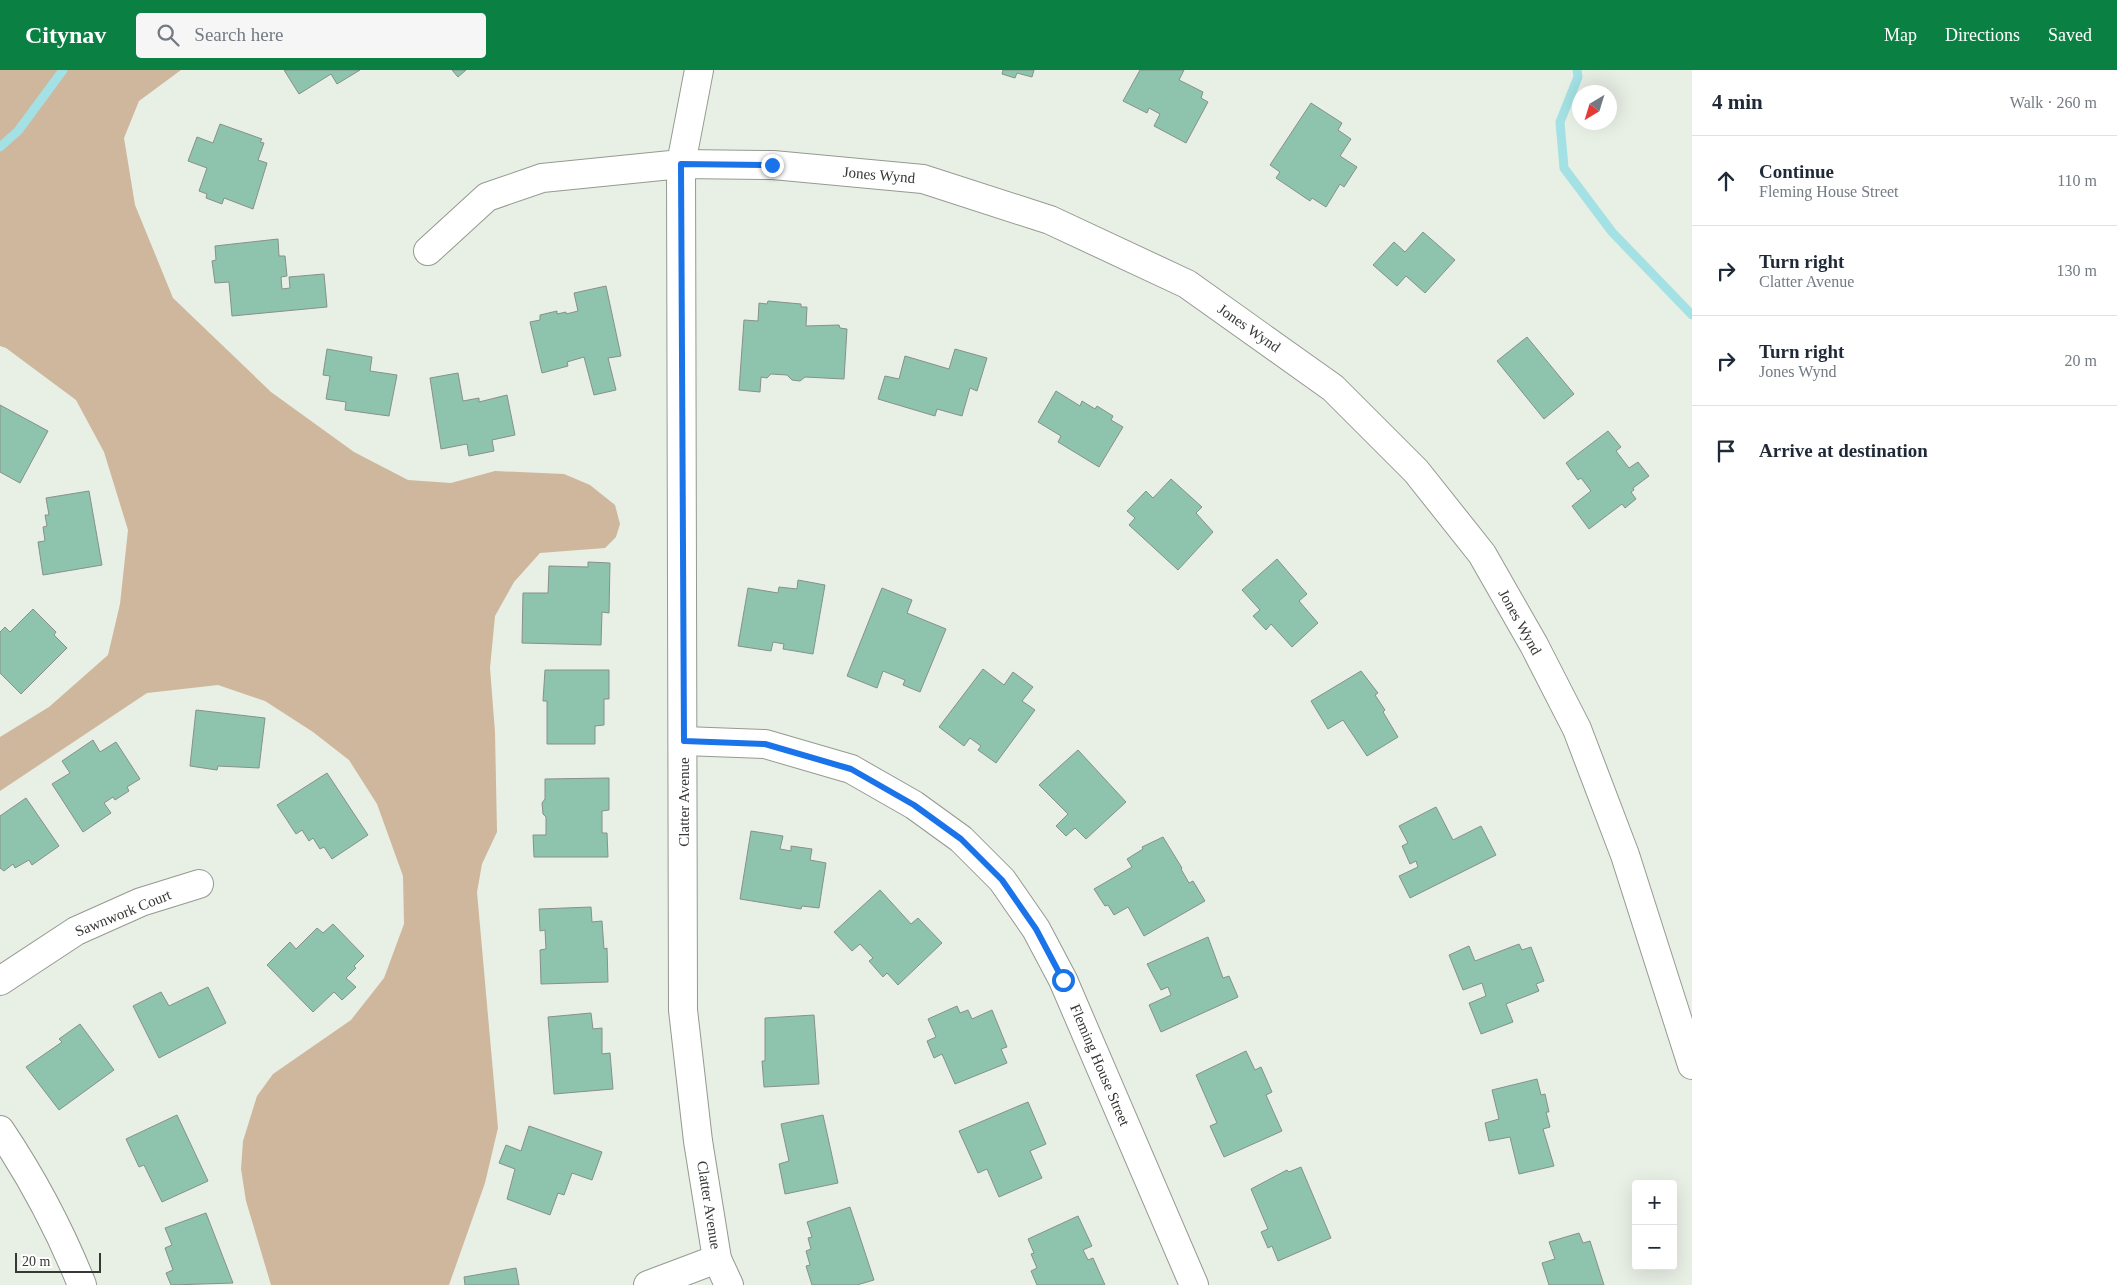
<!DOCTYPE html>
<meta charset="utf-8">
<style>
body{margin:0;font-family:"Times New Roman",serif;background:#f6f6f7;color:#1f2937}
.controls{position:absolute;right:15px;bottom:15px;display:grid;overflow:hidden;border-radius:5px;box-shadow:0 5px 20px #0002}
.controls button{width:45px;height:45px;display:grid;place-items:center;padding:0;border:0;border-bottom:1px solid #e0e1e3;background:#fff;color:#1f2937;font:25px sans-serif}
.compass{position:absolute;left:1572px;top:15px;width:45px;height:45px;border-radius:50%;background:#fff;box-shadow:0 5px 20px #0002;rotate:218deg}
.scale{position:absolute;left:15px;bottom:12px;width:86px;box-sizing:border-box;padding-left:5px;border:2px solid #353834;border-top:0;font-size:14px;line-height:18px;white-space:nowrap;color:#353834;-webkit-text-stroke:4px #fff;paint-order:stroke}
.stop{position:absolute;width:15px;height:15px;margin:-11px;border:4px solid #1a73e8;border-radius:50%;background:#fff}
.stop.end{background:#1a73e8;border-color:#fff;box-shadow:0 1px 5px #0008}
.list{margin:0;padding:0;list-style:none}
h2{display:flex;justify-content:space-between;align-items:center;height:65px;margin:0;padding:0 20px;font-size:21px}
h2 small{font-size:16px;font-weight:400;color:#747a83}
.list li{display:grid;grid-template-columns:32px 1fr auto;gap:15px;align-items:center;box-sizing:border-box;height:90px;padding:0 20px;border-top:1px solid #e0e1e3}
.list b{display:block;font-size:19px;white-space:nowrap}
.list p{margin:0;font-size:16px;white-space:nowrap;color:#747a83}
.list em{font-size:16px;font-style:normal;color:#747a83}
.icon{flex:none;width:28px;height:28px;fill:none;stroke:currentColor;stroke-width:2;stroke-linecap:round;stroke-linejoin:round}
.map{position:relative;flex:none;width:1692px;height:1215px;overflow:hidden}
header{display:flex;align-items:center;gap:30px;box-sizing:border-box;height:70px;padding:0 25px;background:#0b8043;color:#fff}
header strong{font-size:24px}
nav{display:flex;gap:28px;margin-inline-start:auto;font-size:18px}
.search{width:350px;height:45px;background:#f6f6f7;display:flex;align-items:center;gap:12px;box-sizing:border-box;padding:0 18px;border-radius:5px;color:#747a83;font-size:19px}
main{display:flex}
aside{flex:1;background:#fff}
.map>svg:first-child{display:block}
.green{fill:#ceb79c}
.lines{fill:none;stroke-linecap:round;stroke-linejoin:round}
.stream{stroke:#a3e1e4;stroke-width:9}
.building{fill:#8ec3ad;stroke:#86918c}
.minor-casing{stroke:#949a91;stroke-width:30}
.minor{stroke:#fff;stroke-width:28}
.route{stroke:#1a73e8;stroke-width:6}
.labels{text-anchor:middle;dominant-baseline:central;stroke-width:4;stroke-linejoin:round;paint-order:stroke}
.street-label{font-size:15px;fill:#353834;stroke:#fff}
</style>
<header>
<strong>Citynav</strong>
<div class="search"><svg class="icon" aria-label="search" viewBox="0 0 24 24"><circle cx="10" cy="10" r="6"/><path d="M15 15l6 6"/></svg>Search here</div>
<nav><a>Map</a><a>Directions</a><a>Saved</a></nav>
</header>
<main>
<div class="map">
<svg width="1692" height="1215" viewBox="0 0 1692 1215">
<rect width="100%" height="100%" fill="#e8efe5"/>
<path class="green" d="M0 0H181L139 31 124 68 135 135 173 228 271 322 354 382 408 410 451 413 495 401 564 404 590 415 615 435 620 454 616 467 605 478 540 483 514 512 495 546 490 598 495 662 497 762 482 794 477 822 498 1058 485 1113 449 1215H271L246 1131 241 1099 243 1071 257 1026 273 1004 351 950 384 908 404 854 403 806 377 734 349 690 313 662 265 631 218 615 147 623 0 721V667L49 637 108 585 120 534 128 460 104 382 76 330 6 278 0 276Z"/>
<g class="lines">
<g class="stream">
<path d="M1577 0 1578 7 1560 52 1564 98 1612 162 1692 245"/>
<path d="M0 77 18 61 63 0"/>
</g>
</g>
<g class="building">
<path d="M284 0H360L337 14 331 4 299 24Z"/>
<path d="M452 0H466L458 7Z"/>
<path d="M1003 0H1034L1032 7 1017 3 1015 8 1002 4Z"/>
<path d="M1140 0H1184L1179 10 1203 22 1201 28 1208 32 1186 73 1154 56 1160 44 1149 38 1147 43 1123 31Z"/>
<path d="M1311 33 1342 53 1338 60 1351 69 1340 86 1357 97 1344 117 1340 114 1326 137 1312 128 1310 131 1276 108 1280 102 1270 95Z"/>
<path d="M220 54 262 69 260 72 264 73 258 90 267 93 253 139 224 128 222 134 206 128 207 124 199 121 207 98 188 91 197 67 213 73Z"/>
<path d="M1423 162 1455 190 1425 223 1406 206 1397 216 1373 195 1394 172 1405 182Z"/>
<path d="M278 169 279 186H285L287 206 281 207 282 219 290 218 289 207 324 204 327 237 232 246 229 212 215 213 212 191 216 190 215 176Z"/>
<path d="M606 216 621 286 608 288 616 320 594 325 584 287 567 292 568 296 542 303 530 252 540 250V245L557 241V244L566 242V244L578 241 574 223Z"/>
<path d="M768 231 801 234V237H807L806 256 839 255 840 258 847 259 844 309 805 307 800 311 792 310 787 305 771 304 767 308 761 307 760 322 739 320 744 250 758 251 759 233 767 234Z"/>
<path d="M1527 267 1574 324 1544 349 1497 291Z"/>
<path d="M327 279 372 287 370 301 397 305 389 346 345 340 346 332 326 329 330 306 323 305Z"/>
<path d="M955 279 987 288 977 321 970 318 962 346 937 339 935 346 878 329 885 306 899 309 905 286 949 299Z"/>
<path d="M458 303 463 331 479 328V332L507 325 515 365 492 370 494 381 469 386 467 374 441 379 430 308Z"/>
<path d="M1056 321 1080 336 1082 331 1095 339 1097 336 1113 346 1111 350 1123 357 1099 397 1058 372 1061 366 1038 352Z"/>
<path d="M0 335 48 361 20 413 0 402Z"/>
<path d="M1608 361 1621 377 1616 381 1629 398 1638 392 1649 406 1633 418 1634 420 1631 422 1636 429 1625 438 1622 434 1589 459 1572 436 1591 421 1581 408 1578 410 1566 393Z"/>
<path d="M1171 409 1202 437 1196 443 1213 462 1178 500 1129 455 1135 448 1127 441 1146 421 1153 428Z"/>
<path d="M89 421 102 495 43 505 38 472 45 471 43 457 47 456 45 445H49L46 428Z"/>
<path d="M1277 489 1307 524 1299 531 1318 553 1292 577 1271 554 1266 560 1253 546 1260 540 1242 520Z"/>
<path d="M588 492 610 493 609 543 602 542 601 575 522 573 523 523H548L549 496 588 497Z"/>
<path d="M798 510 825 515 813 584 783 579 784 574 773 572 771 581 738 576 748 518 778 523 779 517 797 519Z"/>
<path d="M882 518 912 530 907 543 946 559 920 622 903 615 905 610 883 601 877 618 847 606Z"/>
<path d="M33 539 56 562 54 565 67 578 21 624 0 603V562L5 557 10 562Z"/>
<path d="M983 599 1004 615 1013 602 1033 617 1022 631 1035 640 996 693 978 680 981 676 970 668 964 676 939 657Z"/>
<path d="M545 600H609V629H604V655L595 656V674H547V631H543Z"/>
<path d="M1361 601 1378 623 1375 625 1385 640 1383 642 1398 667 1367 686 1343 650 1328 659 1311 631Z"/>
<path d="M196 640 265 648 259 698 218 696 217 700 190 696Z"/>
<path d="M93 670 100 682 116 672 140 709 127 717 129 721 115 730 113 727 104 733 111 743 83 762 52 714 70 703 62 691Z"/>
<path d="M1078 680 1126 732 1086 769 1075 758 1066 766 1056 756 1068 744 1039 715Z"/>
<path d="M327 703 368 765 332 789 324 777 320 779 313 768 309 771 302 760 296 764 277 735Z"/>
<path d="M609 708V740L602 741V763H607L608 787H534L533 765H546V747L543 744 542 733 545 729V709Z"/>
<path d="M26 728 59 776 32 795 29 790 15 798 13 794 4 801 0 798V746Z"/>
<path d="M1436 737 1453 770 1481 756 1496 785 1410 828 1399 806 1418 797 1416 791 1410 794 1402 776 1408 773 1399 756Z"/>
<path d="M751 761 783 766 780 779 791 781V776L812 779 810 790 826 793 819 838 802 836 801 839 740 829Z"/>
<path d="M1163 767 1182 798 1181 799 1189 813 1193 811 1205 831 1144 866 1128 837 1114 845 1108 835 1105 836 1094 819 1132 797 1127 789 1143 779 1142 777Z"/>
<path d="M880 820 911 854 918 848 942 873 898 915 887 903 883 907 869 891 873 888 860 874 852 881 834 862Z"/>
<path d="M591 837 592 852 602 851 604 879 607 878 608 912 541 914 540 880 546 879 545 860 540 861 539 839Z"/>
<path d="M333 854 364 886 354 896 356 898 346 908 356 917 342 930 334 922 313 942 267 895 290 872 296 879 317 858 323 863Z"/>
<path d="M1208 867 1223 908 1229 906 1238 927 1161 962 1149 935 1171 925 1168 917 1161 920 1147 894Z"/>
<path d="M1519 874 1522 880 1531 877 1544 911 1536 914 1539 921 1506 934 1513 952 1481 964 1469 933 1486 926 1482 913 1463 920 1449 885 1469 876 1475 891Z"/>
<path d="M208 917 226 953 159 988 133 936 161 922 169 936Z"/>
<path d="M957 936 960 943 968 940 972 949 992 940 1007 977 1001 979 1007 993 955 1014 942 984 934 988 927 971 936 967 928 949Z"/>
<path d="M591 943 593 959 602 958V984L610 983 613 1019 554 1024 548 947Z"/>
<path d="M814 945 819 1014 764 1017 762 991H765V948Z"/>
<path d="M80 954 114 1000 59 1040 26 997 62 972 59 969Z"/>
<path d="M1246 981 1255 1000 1261 997 1272 1022 1266 1025 1282 1061 1224 1087 1210 1056 1217 1053 1196 1005Z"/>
<path d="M1537 1009 1541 1025 1545 1024 1549 1042H1546L1550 1057 1543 1059 1554 1096 1519 1104 1510 1067 1489 1071 1485 1053 1499 1049 1492 1020Z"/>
<path d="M1028 1032 1046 1074 1030 1081 1042 1108 999 1127 987 1099 978 1103 959 1061Z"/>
<path d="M177 1045 208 1111 162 1132 144 1095 139 1097 126 1069Z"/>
<path d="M823 1045 838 1113 785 1124 779 1094 789 1091 781 1054Z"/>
<path d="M529 1056 602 1082 592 1110 572 1103 564 1125 558 1123 550 1145 507 1129 515 1099 499 1093 506 1075 521 1081Z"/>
<path d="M1301 1097 1331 1168 1278 1191 1272 1176 1268 1178 1261 1162 1268 1159 1251 1119 1287 1100 1289 1102Z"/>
<path d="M850 1137 874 1210 857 1215H812L806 1196 810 1195 806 1181 811 1179 808 1168 812 1167 807 1152Z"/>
<path d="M206 1143 233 1213 171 1215 166 1203 173 1200 165 1178 172 1175 165 1158Z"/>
<path d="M1078 1146 1092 1176 1083 1180 1088 1190 1093 1188 1105 1215H1037L1031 1201 1037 1198 1031 1184 1034 1183 1028 1169Z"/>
<path d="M1579 1163 1583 1173 1590 1171 1604 1215H1549L1542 1193 1555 1189 1549 1172Z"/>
<path d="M516 1198 519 1215H465L464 1207Z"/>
</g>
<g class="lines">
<g class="minor-casing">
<g id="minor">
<path d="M699 0 681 94 683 940 698 1071 717 1189 729 1215"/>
<path d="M428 181 487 127 542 108 681 94 773 95 923 109 1050 150 1187 214 1333 318 1416 401 1482 484 1534 575 1577 659 1625 785 1692 995"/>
<path d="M684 671 765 674 851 699 914 735 961 769 1002 810 1036 859 1063 910 1194 1215"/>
<path d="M0 911 76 861 141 832 199 814"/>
<path d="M0 1060C33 1109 60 1160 82 1215"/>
<path d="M648 1215 717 1189"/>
</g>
</g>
<use href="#minor" class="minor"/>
</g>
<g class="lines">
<path class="route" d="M772 95 681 94 684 671 765 674 851 699 914 735 961 769 1002 810 1036 859 1063 910"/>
</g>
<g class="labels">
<g class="street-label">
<text transform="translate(879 105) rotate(5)">Jones Wynd</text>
<text transform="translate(1249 258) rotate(35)">Jones Wynd</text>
<text transform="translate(1520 552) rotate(61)">Jones Wynd</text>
<text transform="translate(684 732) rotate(-90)">Clatter Avenue</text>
<text transform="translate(123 843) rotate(-22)">Sawnwork Court</text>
<text transform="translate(1100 995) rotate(67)">Fleming House Street</text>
<text transform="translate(709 1135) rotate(81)">Clatter Avenue</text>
</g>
</g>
</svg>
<div class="controls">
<button>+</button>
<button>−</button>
</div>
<svg class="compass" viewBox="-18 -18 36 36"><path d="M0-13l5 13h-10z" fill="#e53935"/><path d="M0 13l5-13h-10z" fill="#747a83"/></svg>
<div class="scale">20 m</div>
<div class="stop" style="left:1063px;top:910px"></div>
<div class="stop end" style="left:772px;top:95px"></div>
</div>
<aside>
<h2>4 min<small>Walk · 260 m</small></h2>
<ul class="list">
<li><svg class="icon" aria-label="ahead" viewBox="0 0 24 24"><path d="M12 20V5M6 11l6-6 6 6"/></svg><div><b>Continue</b><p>Fleming House Street</p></div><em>110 m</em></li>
<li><svg class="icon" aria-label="right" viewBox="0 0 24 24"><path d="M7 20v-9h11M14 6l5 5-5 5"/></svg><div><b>Turn right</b><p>Clatter Avenue</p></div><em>130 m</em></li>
<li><svg class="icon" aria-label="right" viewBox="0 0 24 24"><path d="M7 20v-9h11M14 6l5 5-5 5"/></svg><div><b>Turn right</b><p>Jones Wynd</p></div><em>20 m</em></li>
<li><svg class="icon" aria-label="arrive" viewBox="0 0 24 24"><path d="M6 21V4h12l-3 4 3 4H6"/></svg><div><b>Arrive at destination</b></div></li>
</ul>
</aside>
</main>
